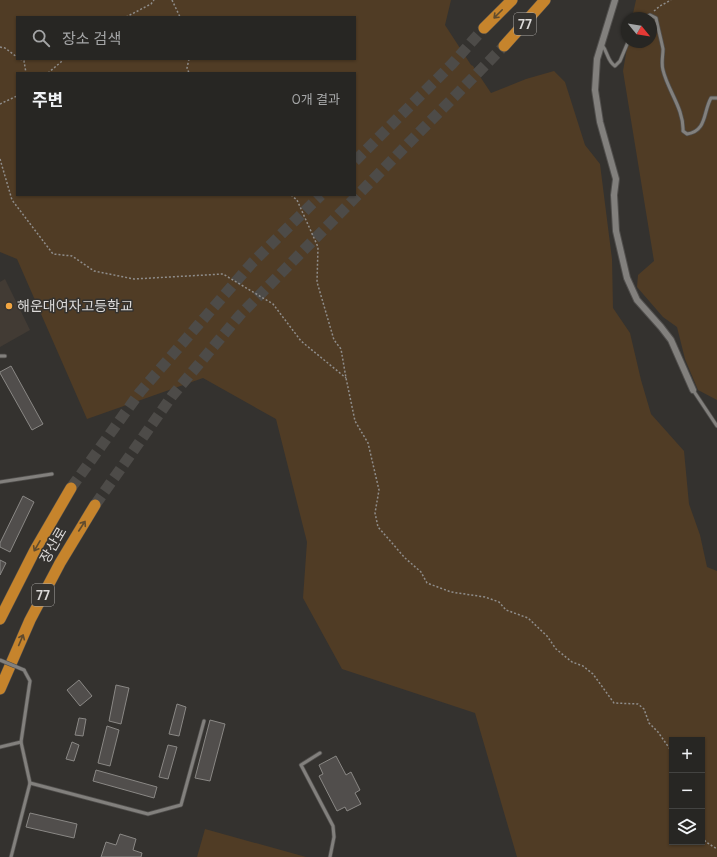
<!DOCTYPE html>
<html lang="ko">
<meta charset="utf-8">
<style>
body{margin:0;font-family:"DM Sans","Noto Sans KR",sans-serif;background:#2f2e2b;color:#f1f3f6}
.controls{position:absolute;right:12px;bottom:12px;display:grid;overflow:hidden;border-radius:0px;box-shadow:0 1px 3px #0004}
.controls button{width:36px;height:36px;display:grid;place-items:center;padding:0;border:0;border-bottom:1px solid #434341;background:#272623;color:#f1f3f6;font:20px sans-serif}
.compass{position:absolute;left:621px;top:12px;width:36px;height:36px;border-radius:50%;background:#272623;box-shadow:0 1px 3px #0004;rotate:120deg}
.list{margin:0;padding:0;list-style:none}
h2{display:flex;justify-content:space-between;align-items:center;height:52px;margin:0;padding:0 16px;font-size:17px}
h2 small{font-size:13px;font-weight:400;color:#a4a5a6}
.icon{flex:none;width:22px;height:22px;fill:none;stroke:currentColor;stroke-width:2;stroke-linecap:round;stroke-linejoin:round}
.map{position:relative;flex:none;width:717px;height:857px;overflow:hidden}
.search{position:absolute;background:#272623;box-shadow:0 1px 3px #0004;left:16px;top:16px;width:340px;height:44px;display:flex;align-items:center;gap:10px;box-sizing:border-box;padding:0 14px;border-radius:0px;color:#a4a5a6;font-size:15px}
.panel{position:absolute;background:#272623;box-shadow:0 1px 3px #0004;left:16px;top:72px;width:340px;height:124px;border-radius:0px}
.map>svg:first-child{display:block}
.built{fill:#423b34}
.green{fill:#503c25;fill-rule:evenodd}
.building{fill:#514e4c;stroke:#8a8885}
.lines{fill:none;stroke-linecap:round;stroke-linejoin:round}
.highway-tunnel{stroke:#4d4b48;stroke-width:11;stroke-dasharray:11 5.5;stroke-linecap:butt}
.lane-casing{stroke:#514f4d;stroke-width:4.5}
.street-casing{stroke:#514f4d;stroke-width:8}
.highway-casing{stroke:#514f4d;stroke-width:12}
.path{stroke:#8f8d8b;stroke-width:1.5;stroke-dasharray:2 2;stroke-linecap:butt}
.lane{stroke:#82807d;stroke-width:3}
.street{stroke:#82807d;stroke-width:6}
.highway{stroke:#c6842c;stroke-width:11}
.lane-bridge-casing{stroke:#514f4d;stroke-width:4.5;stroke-linecap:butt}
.lane-bridge{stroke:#82807d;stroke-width:3}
.oneway{stroke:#604b2e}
.poi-dot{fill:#f2a541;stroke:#34322f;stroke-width:1.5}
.labels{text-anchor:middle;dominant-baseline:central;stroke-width:3;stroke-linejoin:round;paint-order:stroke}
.shield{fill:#34322f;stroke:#aaa8a6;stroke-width:1}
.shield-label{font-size:13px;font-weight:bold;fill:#dcdad9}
.poi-label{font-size:14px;fill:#dcdad9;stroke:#34322f;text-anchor:start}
.street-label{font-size:14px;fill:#dcdad9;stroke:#34322f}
</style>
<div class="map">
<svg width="717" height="857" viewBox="0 0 717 857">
<rect width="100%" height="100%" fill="#34322f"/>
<path class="built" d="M5 279 30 330 0 347V282Z"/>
<g class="green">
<path d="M0 0H451L445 25 471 65 473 66 491 93 526 79 554 71 565 82 585 145 600 164 612 259 613 308 630 333 641 380 651 414 684 451 689 504 700 535 707 567 717 571V857H517L475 713 342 669 303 598 307 542 276 419 203 378 87 419 17 259 0 252ZM17 17H355V59H17ZM17 73H355V195H17ZM672 740H702V842H672Z"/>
<path d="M636 0H717V400L698 390 685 359 677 327 663 317 637 287 638 275 654 261 623 71 628 42H651V18H632Z"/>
<path d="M205 829 306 857H197Z"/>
</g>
<g class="building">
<path d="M11 366 43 424 32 430 0 373V372Z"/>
<path d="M23 496 34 502 10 552 0 547V543Z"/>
<path d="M0 560 6 563 0 575Z"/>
<path d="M79 680 92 696 80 706 67 690Z"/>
<path d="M116 685 129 688 121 724 109 721Z"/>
<path d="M177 704 186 707 179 736 169 734Z"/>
<path d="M79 718 86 719 83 736 75 735Z"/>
<path d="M210 720 225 724 210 781 195 778Z"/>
<path d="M107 726 119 730 110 766 98 763Z"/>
<path d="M72 742 79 745 74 761 66 759Z"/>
<path d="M168 745 177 747 168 779 159 777Z"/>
<path d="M336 756 346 775 351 772 360 790 355 793 361 804 347 811 345 807 337 811 319 776 323 774 319 765Z"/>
<path d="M96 770 157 787 154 798 93 781Z"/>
<path d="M30 813 77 824 74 838 26 827Z"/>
<path d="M120 834 136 839 133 850 142 853 141 857H101L106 842 116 845Z"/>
</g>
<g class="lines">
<g class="highway-tunnel">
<path d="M355 161 452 64 484 28"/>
<path d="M71 488 140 392 252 263 321 195"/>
<path d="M95 505 172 396 240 315 504 46"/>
</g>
<g class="lane-casing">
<g id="lane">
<path d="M643 18 650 15 656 18C658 28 661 39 663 49 663 56 661 63 663 70 668 91 684 109 683 131L687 134C707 131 703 112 711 98H717"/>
<path d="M602 45C608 52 607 61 615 66L620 61 628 42"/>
<path d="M0 356H5"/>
<path d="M693 390 717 426"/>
<path d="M0 482 52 474"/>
<path d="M0 747 21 742 30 681 24 670"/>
<path d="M320 753 301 765 333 826 334 837 330 857"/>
<path d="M30 783 148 814 181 805 204 721"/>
<path d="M11 857 30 783 21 742"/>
</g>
</g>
<g class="street-casing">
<path id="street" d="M615 0 597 59 595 90 600 122 616 179 614 195 616 231 627 278 637 300 661 327 671 340 693 390"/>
</g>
<g class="highway-casing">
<g id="highway">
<path d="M484 28 512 0"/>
<path d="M504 46 545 0"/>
<path d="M0 619 35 550 71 488"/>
<path d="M0 689 30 620 60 563 95 505"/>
</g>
</g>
<g class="path">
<path d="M172 0 180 17"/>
<path d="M654 11 660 6 671 0"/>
<path d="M126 17 151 4 154 0"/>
<path d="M0 47 5 48 17 57"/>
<path d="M20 59 24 61 26 73"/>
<path d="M189 59 187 68 189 73"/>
<path d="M48 73 61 62 63 59"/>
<path d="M0 104 17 96"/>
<path d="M0 159 12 200 53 254 72 256 94 271 134 279 223 274 273 304 301 341 346 378"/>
<path d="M291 195 297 200 318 247 317 282 334 340 341 349 346 378 355 421 368 443 379 490 375 513 378 527 405 558 421 572 427 583 451 592 485 597 499 602 506 610 528 618 547 636 556 649 572 662 583 666 593 674 614 703 638 704 644 709 649 723 658 732 672 752"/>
<path d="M702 837 706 842 717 849"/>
</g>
<use href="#lane" class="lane"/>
<use href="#street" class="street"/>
<use href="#highway" class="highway"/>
<g class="lane-bridge-casing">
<path id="lane-bridge" d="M0 660 24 670"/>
</g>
<use href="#lane-bridge" class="lane-bridge"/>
</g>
<defs><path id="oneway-shaft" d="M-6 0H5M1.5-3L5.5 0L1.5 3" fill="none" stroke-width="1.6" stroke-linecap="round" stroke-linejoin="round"/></defs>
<g class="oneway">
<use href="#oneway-shaft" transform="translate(498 14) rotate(135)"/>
<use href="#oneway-shaft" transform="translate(82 526) rotate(-57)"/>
<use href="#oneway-shaft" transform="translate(37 546) rotate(120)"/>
<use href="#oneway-shaft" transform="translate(21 640) rotate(-67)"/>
</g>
<circle class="poi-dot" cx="9" cy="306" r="4"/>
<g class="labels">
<g class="shield">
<rect x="514" y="13" width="22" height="22" rx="3"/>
<rect x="32" y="584" width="22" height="22" rx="3"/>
</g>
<g class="shield-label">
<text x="525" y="24">77</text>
<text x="43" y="595">77</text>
</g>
<g class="poi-label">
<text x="17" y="306">해운대여자고등학교</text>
</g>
<g class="street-label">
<text transform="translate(53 545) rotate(-60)">장산로</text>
</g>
</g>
</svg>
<div class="controls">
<button>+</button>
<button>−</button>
<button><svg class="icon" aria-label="layers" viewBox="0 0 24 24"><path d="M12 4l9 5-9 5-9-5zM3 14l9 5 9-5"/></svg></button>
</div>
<svg class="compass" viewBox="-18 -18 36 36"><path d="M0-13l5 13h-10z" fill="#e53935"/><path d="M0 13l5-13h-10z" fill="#a4a5a6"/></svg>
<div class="search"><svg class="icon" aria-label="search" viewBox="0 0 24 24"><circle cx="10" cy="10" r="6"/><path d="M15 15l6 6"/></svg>장소 검색</div>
<section class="panel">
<h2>주변<small>0개 결과</small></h2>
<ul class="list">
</ul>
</section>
</div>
